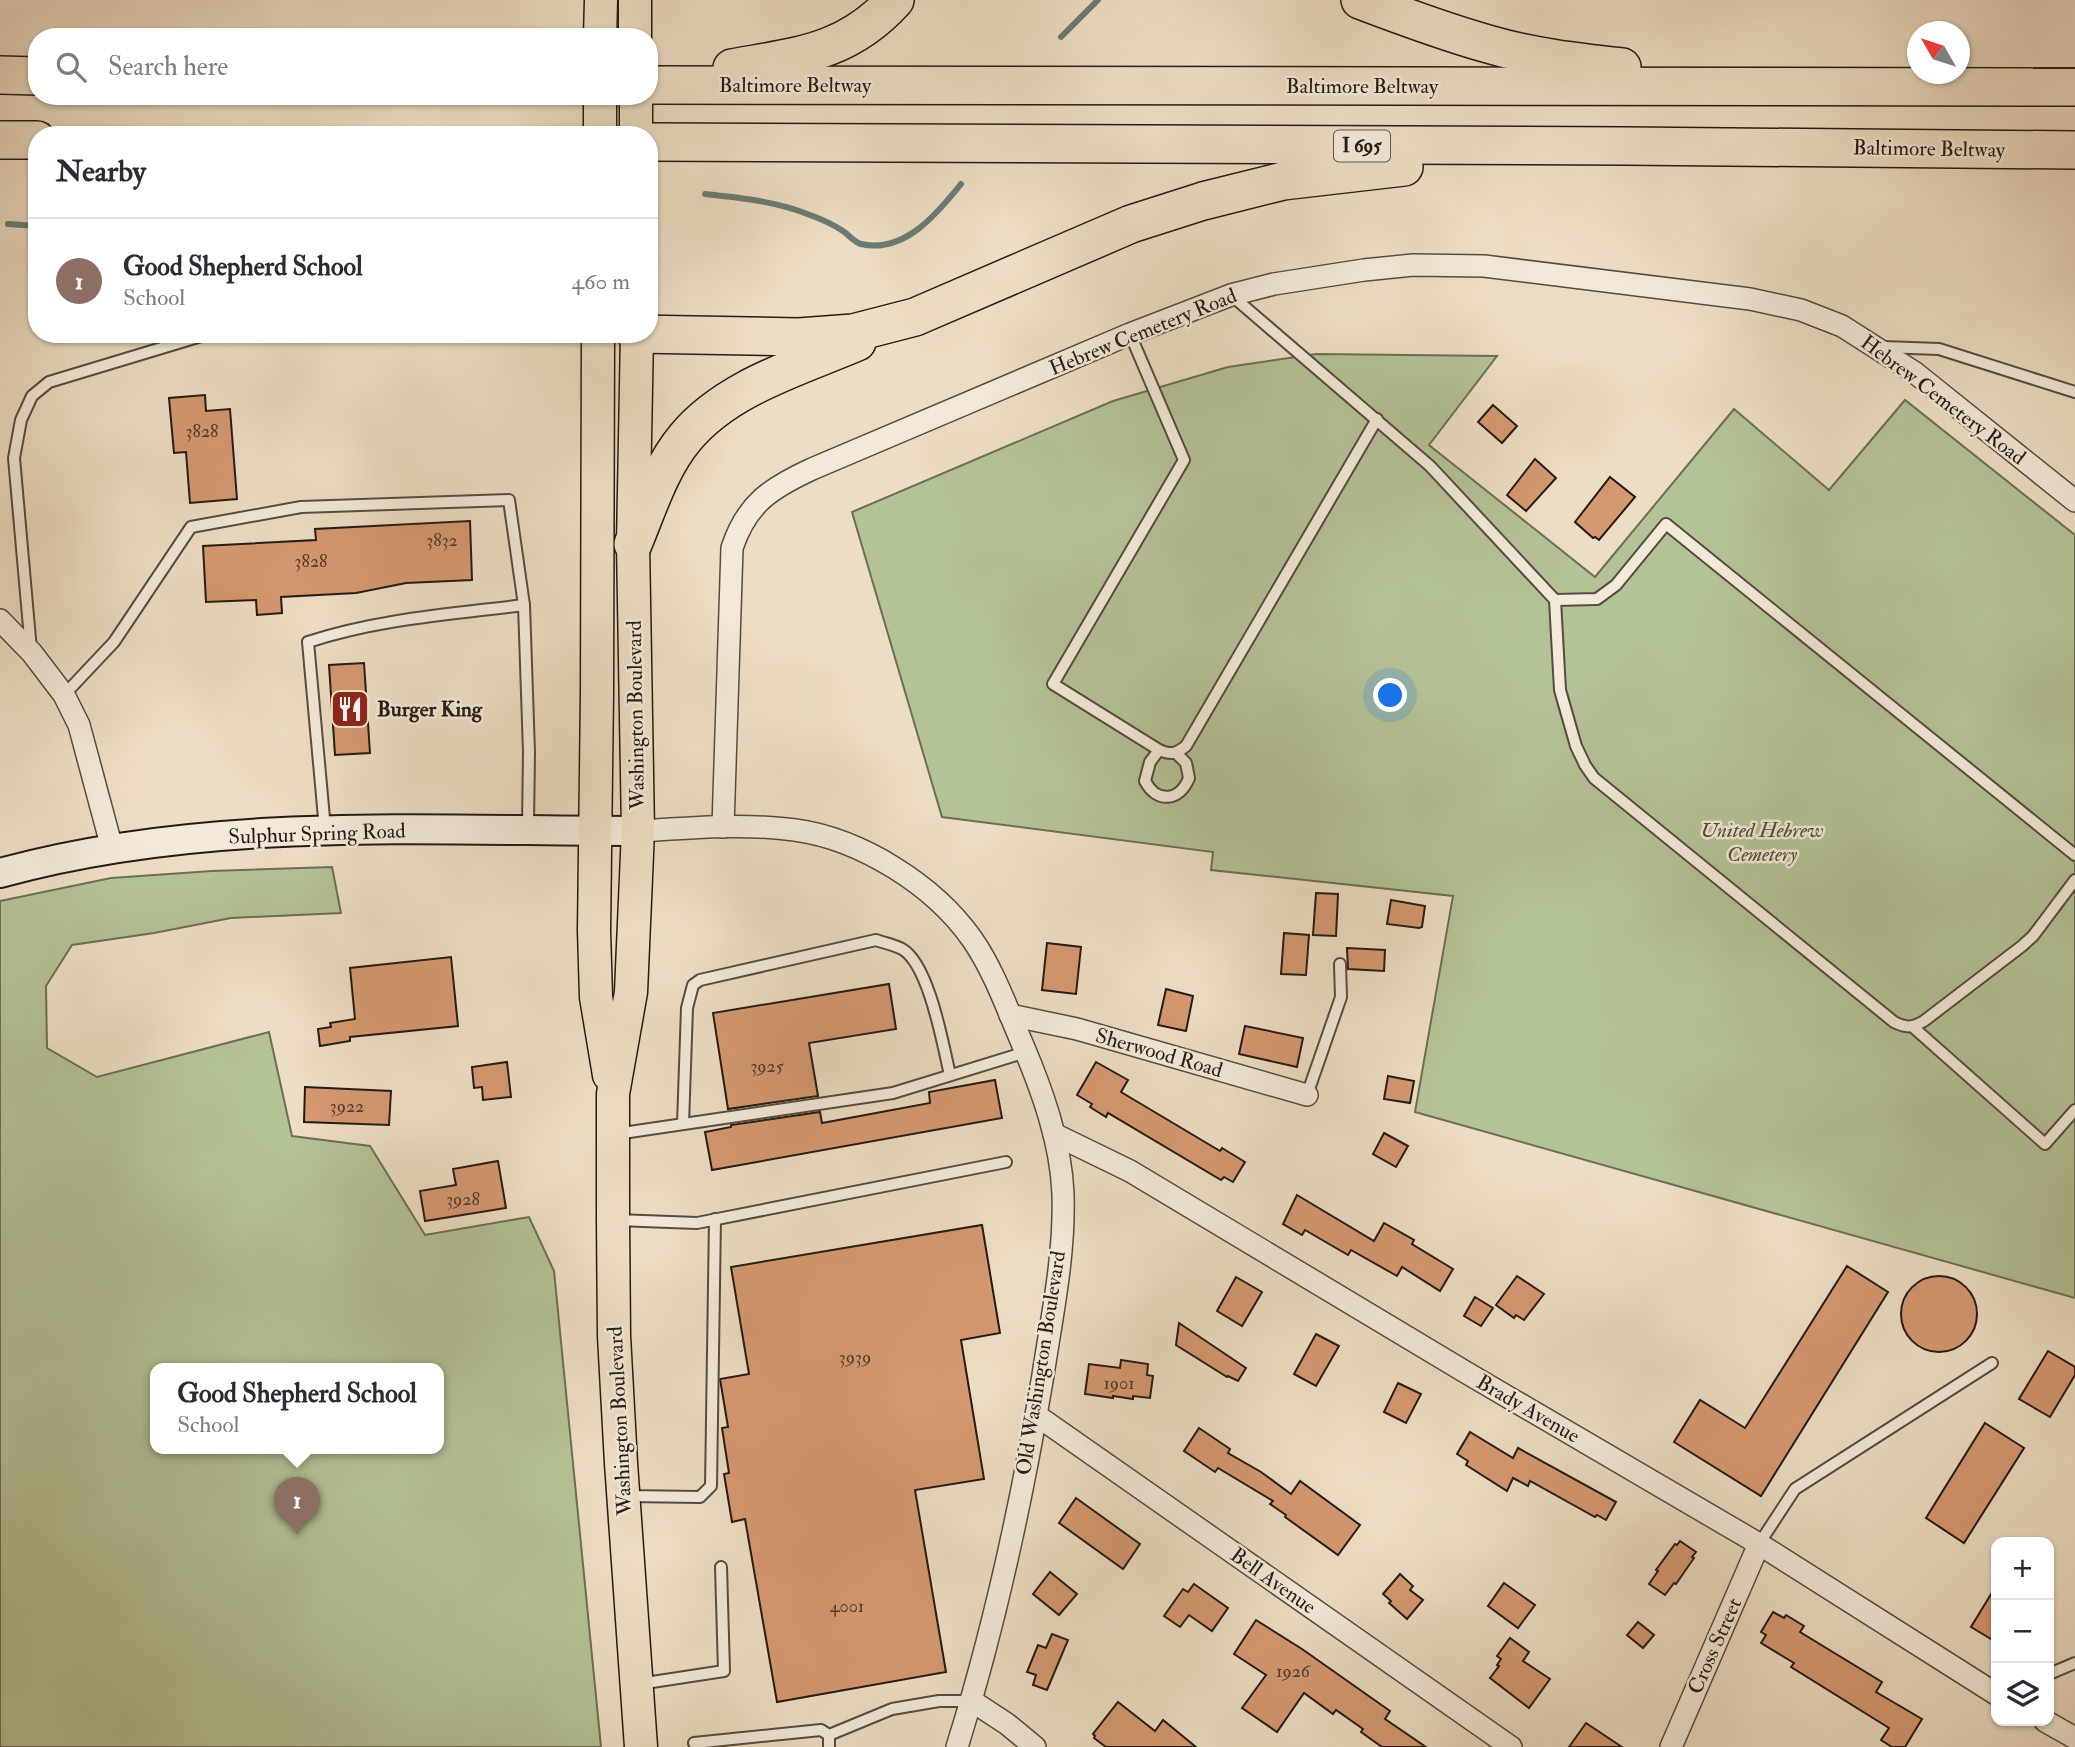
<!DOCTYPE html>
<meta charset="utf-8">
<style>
body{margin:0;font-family:"IM FELL Double Pica",serif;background:#f7f7f7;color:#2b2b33}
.controls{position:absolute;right:21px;bottom:21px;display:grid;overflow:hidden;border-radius:14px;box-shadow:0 2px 5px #0004}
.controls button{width:63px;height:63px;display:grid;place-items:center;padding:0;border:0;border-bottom:2px solid #e1e1e2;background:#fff;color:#2b2b33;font:35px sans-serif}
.compass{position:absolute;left:1907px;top:21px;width:63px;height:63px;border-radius:50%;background:#fff;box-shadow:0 2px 5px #0004;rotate:309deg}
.you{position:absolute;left:1391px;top:696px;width:24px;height:24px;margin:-18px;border:5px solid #fff;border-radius:50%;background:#1a73e8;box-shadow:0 0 0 10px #1a73e833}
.badge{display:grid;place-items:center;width:46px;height:46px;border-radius:50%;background:#0b8043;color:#fff;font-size:23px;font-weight:700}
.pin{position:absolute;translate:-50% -58px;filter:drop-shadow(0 2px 4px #0008)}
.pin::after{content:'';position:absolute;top:37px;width:24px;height:21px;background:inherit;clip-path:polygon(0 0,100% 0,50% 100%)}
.popup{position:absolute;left:150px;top:1363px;width:294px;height:91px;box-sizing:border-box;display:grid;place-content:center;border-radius:14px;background:#fff;filter:drop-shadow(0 2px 5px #0005);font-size:23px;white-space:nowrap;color:#7c7c81}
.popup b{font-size:26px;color:#2b2b33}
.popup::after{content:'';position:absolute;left:50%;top:100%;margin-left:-14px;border:14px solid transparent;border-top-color:#fff}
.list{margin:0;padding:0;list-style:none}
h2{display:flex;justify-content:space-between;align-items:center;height:91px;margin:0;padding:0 28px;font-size:30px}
h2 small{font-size:23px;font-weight:400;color:#7c7c81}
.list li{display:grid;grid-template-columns:46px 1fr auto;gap:21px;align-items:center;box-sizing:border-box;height:126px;padding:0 28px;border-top:2px solid #e1e1e2}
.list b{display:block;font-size:26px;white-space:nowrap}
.list p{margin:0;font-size:23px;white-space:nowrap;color:#7c7c81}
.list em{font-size:23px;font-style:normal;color:#7c7c81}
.icon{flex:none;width:38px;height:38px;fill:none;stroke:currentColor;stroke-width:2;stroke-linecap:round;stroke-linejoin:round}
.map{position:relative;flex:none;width:2075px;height:1747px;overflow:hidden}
.search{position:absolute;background:#fff;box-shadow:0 2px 5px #0004;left:28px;top:28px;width:630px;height:77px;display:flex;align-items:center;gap:18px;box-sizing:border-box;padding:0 24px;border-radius:28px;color:#7c7c81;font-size:26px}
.panel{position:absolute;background:#fff;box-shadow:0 2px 5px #0004;left:28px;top:126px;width:630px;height:217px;border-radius:28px}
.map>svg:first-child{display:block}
.green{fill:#b4c297;stroke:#6c6e55;stroke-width:2;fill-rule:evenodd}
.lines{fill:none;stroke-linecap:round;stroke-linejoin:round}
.stream{stroke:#6a7b72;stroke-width:6}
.building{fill:#d59870;stroke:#241a13;stroke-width:2}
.lane-casing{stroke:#564b3f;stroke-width:14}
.street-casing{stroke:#564b3f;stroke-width:24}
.secondary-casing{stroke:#241a13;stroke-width:32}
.primary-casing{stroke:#241a13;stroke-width:35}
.highway-casing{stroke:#241a13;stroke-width:40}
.lane{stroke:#f3e9d9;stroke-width:10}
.street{stroke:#f3e9d9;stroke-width:21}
.secondary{stroke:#f3e9d9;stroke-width:28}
.primary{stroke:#edddc4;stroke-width:32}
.highway{stroke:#edddc4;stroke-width:37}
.labels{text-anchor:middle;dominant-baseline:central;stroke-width:5;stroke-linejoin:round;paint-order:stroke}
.number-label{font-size:18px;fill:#503a2a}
.shield{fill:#f3e9d9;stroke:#62584e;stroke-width:2}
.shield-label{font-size:19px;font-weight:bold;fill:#241a13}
.street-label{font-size:21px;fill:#241a13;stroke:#f3e9d9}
.poi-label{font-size:21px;font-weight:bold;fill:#241a13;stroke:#f3e9d9;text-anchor:start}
.park-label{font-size:21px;font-style:italic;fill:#4f4c3b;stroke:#f3e9d9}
</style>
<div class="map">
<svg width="2075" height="1747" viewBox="0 0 2075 1747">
<rect width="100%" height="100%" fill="#edddc4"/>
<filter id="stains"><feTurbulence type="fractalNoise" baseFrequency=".00286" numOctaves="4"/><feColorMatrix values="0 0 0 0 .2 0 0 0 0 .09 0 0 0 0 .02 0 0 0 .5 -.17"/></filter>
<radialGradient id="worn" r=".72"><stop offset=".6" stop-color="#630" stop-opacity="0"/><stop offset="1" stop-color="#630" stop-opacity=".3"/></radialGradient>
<g class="green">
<path d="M1316 354 1497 356 1429 445 1595 577 1734 409 1829 490 1905 400 2075 535V1298L1415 1112 1453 896 1211 870 1213 852 942 817 852 512 1113 401 1228 367Z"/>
<path d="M332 867 341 913 231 918 154 933 72 945 46 986 47 1048 97 1077 269 1032 292 1136 370 1146 425 1235 529 1217 554 1271 601 1747H0V901L111 878 212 871ZM155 1369H439V1449H155Z"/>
</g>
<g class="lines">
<g class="stream">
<path d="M1061 37 1098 0"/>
<path d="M705 194C740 198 776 201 810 215 821 219 834 225 843 231 849 235 854 242 861 244 904 254 937 214 961 184"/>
<path d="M8 224 37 226"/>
</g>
</g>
<g class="building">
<path d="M205 395 206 411 230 409 237 499 190 503 186 452 174 453 169 398Z"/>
<path d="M1493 405 1517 426 1502 443 1478 422Z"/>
<path d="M1535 459 1556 478 1526 511 1507 495Z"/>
<path d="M1610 477 1635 497 1599 540 1595 537 1593 538 1575 522Z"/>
<path d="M470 521 472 580 406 583 356 593 281 597 282 613 257 615 256 600 206 602 203 546 316 540 315 529Z"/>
<path d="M364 663 370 753 335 755 329 665Z"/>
<path d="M1316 893 1338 894 1336 936 1313 935Z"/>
<path d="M1391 900 1425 906 1422 927 1419 928 1387 924Z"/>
<path d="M1284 933 1309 935 1306 975 1281 974Z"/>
<path d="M1047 943 1081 947 1076 994 1042 990Z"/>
<path d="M1347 948 1385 950 1384 971 1348 969Z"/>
<path d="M451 957 458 1026 350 1037V1041L320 1046 318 1029 331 1027 330 1023 355 1019 350 968Z"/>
<path d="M889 984 896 1029 809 1043 818 1096 728 1109 713 1013Z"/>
<path d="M1166 989 1193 996 1186 1031 1158 1025Z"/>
<path d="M1245 1026 1303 1038 1297 1067 1239 1054Z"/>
<path d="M507 1062 511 1097 483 1100 482 1087 474 1088 472 1067Z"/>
<path d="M1096 1062 1128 1080 1121 1092 1220 1151 1222 1148 1245 1162 1233 1182 1224 1177 1221 1180 1108 1113 1106 1117 1090 1107 1092 1104 1077 1095Z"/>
<path d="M1388 1076 1414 1081 1410 1103 1384 1099Z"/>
<path d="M995 1080 1002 1118 712 1170 705 1132 731 1127V1125L820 1112 822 1123 930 1103 929 1092Z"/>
<path d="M305 1087 391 1091 389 1125 304 1122Z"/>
<path d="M1384 1133 1408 1146 1396 1167 1373 1154Z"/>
<path d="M498 1161 506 1208 425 1221 420 1191 456 1185 453 1169Z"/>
<path d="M1297 1195 1374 1241 1384 1223 1414 1240 1412 1244 1453 1269 1440 1291 1402 1267 1397 1276 1351 1250 1348 1255 1305 1230 1302 1235 1283 1224Z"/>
<path d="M982 1225 1000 1333 961 1340 984 1479 915 1490 946 1672 777 1702 745 1519 732 1522 724 1474 729 1473 722 1428 728 1427 720 1379 749 1374 731 1267Z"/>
<path d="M1847 1266 1888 1292 1761 1496 1674 1442 1700 1400 1745 1428Z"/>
<path d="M1517 1276 1544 1294 1524 1320 1516 1315 1514 1318 1496 1305Z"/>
<circle cx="1939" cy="1314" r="38"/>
<path d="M1236 1277 1262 1292 1242 1326 1217 1311Z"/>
<path d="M1475 1297 1493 1308 1481 1326 1464 1316Z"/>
<path d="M1179 1323 1246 1368 1238 1381 1228 1376 1227 1377 1176 1345Z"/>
<path d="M1316 1334 1339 1346 1316 1386 1294 1374Z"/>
<path d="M2048 1351 2075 1367V1375L2050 1417 2019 1399Z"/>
<path d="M1121 1360 1148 1364 1147 1375 1153 1376 1150 1398 1133 1396V1399L1113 1396V1398L1085 1394 1089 1364 1120 1368Z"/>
<path d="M1398 1383 1421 1394 1406 1423 1384 1412Z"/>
<path d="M1985 1423 2024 1448 1964 1543 1926 1518Z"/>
<path d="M1199 1428 1230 1449 1228 1453 1261 1472 1291 1494 1300 1481 1360 1525 1338 1555 1285 1517 1286 1515 1270 1504 1273 1501 1218 1468 1215 1472 1184 1451Z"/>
<path d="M1470 1432 1513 1458 1518 1448 1616 1502 1606 1520 1597 1515 1595 1517 1530 1481 1528 1486 1513 1478 1507 1491 1466 1465 1468 1461 1457 1454Z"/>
<path d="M1076 1498 1140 1544 1123 1569 1059 1523Z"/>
<path d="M1680 1541 1696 1552 1692 1557 1694 1558 1676 1584 1674 1583 1665 1595 1649 1584 1658 1571 1656 1570 1675 1544 1677 1545Z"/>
<path d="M1050 1572 1077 1594 1059 1615 1033 1594Z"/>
<path d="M1400 1574 1413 1586 1410 1590 1423 1600 1407 1619 1389 1603 1391 1601 1383 1594Z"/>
<path d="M1504 1583 1535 1605 1518 1628 1488 1606Z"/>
<path d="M1194 1584 1228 1608 1212 1631 1189 1615 1180 1627 1164 1616 1183 1589 1188 1592Z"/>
<path d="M1996 1586V1642L1971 1627Z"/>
<path d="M1773 1612 1784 1618 1786 1615 1804 1626 1800 1632 1882 1682 1876 1692 1922 1719 1905 1747H1892L1881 1740 1889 1728 1791 1667 1794 1663 1761 1643 1766 1635 1761 1632Z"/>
<path d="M1256 1620 1302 1649 1390 1711 1385 1719 1426 1747H1382L1361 1732 1363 1729 1336 1710 1333 1714 1304 1693 1277 1732 1242 1708 1266 1675 1234 1654Z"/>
<path d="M1638 1622 1654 1635 1643 1648 1627 1635Z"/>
<path d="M1052 1634 1068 1640 1047 1690 1033 1685 1036 1675 1027 1672 1038 1645 1046 1648Z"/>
<path d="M1510 1638 1529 1652 1523 1661 1550 1679 1529 1708 1490 1678 1499 1666 1497 1665 1501 1659 1497 1656Z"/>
<path d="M1118 1702 1155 1731 1163 1720 1196 1747H1106L1094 1738 1095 1736 1093 1734Z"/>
<path d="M1586 1723 1622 1747H1569Z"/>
</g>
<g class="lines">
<g class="lane-casing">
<g id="lane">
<path d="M1231 295 1430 466 1555 600 1560 690 1576 746 1585 765 1594 778 1894 1022C1906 1028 1912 1028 1924 1021L2022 946 2033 936 2075 880"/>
<path d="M1130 334 1184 460 1053 684 1159 750C1171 755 1176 754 1186 746L1377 419"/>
<path d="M1883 347 1939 349 2075 392"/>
<path d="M1555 600 1597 599 1616 585 1666 524 2075 855"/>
<path d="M31 650 14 458 21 420 32 396 49 382 208 334"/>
<path d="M64 695 114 642 191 527 301 507 509 500 524 605 529 752 528 827"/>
<path d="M1159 750 1150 762 1145 781C1157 804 1180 801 1189 778L1186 763 1177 754"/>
<path d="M325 829 308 642C378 619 452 614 524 605"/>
<path d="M1913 1027 2045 1144 2075 1110"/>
<path d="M1307 1095 1341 997 1340 964"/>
<path d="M683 1124 687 1008 693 985 700 980 876 940C884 943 895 945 902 949 929 964 943 1045 950 1075"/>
<path d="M616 1134 893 1093 1026 1052"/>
<path d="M616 1220 697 1223 1006 1162"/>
<path d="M626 1496 700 1497 711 1486 715 1219"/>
<path d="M1759 1544 1795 1489 1992 1363"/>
<path d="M2049 1674 2075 1663"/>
<path d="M639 1684 724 1671 721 1567"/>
<path d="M829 1735 892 1709 939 1701H972"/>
<path d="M694 1743 821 1730 829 1735V1747"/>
</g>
</g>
<g class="street-casing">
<g id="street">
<path d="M0 620 32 653 64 695 79 725 112 848"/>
<path d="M723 827 732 548C747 503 771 488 812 469L1130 334 1231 295 1274 284 1364 270 1413 265 1484 266 1750 299 1801 310 1842 326 1914 372 2075 501"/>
<path d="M638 831C690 828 744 823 795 830 861 839 934 885 972 939 993 969 1007 1008 1022 1043 1042 1090 1061 1142 1063 1194 1065 1254 1052 1316 1043 1375 1022 1500 995 1626 957 1747"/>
<path d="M1010 1015 1077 1029 1307 1095"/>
<path d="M1054 1134 1130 1171 1467 1373 1759 1544 1996 1694"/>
<path d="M1036 1415 1511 1747"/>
<path d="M972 1701 1007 1724 1035 1747"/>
<path d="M2045 1721 2075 1738"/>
<path d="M1671 1747 1759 1544"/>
</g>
</g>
<g class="secondary-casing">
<path id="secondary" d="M0 873C207 816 426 831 638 831"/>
</g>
<g class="primary-casing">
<g id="primary">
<path d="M635 0V37"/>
<path d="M600 37 601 0"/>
<path d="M636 96V135"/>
<path d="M600 135V96"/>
<path d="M598 334 597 692 594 931 596 997 609 1075"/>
<path d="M637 334 633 544 638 831 631 992 613 1094V1220L614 1336 621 1463 641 1747"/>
</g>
</g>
<g class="highway-casing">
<g id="highway">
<path d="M1360 0C1402 16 1445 32 1488 44 1532 57 1577 62 1622 67"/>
<path d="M732 68C798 56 847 53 895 0"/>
<path d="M0 75 37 76"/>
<path d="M649 85 2075 87"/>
<path d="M0 140H37"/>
<path d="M649 142 1625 146 2075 150"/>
<path d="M636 334 799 337 853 333 915 317 1131 224 1203 201 1283 181 1404 167"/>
<path d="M633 544C648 508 660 468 685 438 727 387 799 367 857 342"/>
</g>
</g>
<use href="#lane" class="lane"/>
<use href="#street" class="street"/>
<use href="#secondary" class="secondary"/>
<use href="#primary" class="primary"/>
<use href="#highway" class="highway"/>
</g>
<defs>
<g id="restaurant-square" transform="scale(2.0125)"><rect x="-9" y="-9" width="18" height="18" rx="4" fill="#8f2418" stroke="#f3e9d9"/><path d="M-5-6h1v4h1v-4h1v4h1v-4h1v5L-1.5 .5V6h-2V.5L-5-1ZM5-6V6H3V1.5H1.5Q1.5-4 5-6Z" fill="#fff"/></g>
</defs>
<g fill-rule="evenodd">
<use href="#restaurant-square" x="350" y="709"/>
</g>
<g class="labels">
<g class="number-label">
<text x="202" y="431">3828</text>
<text x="442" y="540">3832</text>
<text x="311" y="561">3828</text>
<text x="767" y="1066">3925</text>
<text x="347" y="1106">3922</text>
<text x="463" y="1199">3928</text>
<text x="855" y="1357">3939</text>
<text x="1119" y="1383">1901</text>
<text x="847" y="1606">4001</text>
<text x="1293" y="1671">1926</text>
</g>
<rect class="shield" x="1334" y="130.5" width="56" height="31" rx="5"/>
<g class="shield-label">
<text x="1362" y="146">I 695</text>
</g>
<g class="street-label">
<text x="795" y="85">Baltimore Beltway</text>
<text x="1362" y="86">Baltimore Beltway</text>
<text transform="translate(1929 149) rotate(1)">Baltimore Beltway</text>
<text transform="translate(1143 332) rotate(-22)">Hebrew Cemetery Road</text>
<text transform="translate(1943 400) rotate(37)">Hebrew Cemetery Road</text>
<text transform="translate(636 715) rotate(-91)">Washington Boulevard</text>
<text transform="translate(317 834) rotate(-2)">Sulphur Spring Road</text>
<text transform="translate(1159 1053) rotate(16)">Sherwood Road</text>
<text transform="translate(1041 1363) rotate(-81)">Old Washington Boulevard</text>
<text transform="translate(1528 1409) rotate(30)">Brady Avenue</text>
<text transform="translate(620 1421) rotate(-93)">Washington Boulevard</text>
<text transform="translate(1273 1581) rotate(35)">Bell Avenue</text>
<text transform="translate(1715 1646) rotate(-66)">Cross Street</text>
</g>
<g class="poi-label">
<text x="377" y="709">Burger King</text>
</g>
<g class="park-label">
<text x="1762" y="830">United Hebrew<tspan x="1762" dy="24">Cemetery</tspan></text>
</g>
</g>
<rect width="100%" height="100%" filter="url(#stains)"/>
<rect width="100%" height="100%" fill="url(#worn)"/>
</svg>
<div class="controls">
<button>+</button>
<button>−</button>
<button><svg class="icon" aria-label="layers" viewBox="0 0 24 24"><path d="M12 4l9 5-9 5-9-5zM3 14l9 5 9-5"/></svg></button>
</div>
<svg class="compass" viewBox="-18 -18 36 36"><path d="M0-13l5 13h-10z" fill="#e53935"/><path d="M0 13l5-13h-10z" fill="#7c7c81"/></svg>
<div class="you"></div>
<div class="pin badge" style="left:297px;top:1535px;background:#8d6e63">1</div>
<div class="popup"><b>Good Shepherd School</b>School</div>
<div class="search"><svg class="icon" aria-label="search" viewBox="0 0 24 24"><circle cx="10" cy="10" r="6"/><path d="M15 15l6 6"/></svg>Search here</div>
<section class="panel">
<h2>Nearby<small></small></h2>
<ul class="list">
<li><span class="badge" style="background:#8d6e63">1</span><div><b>Good Shepherd School</b><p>School</p></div><em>460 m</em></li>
</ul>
</section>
</div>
